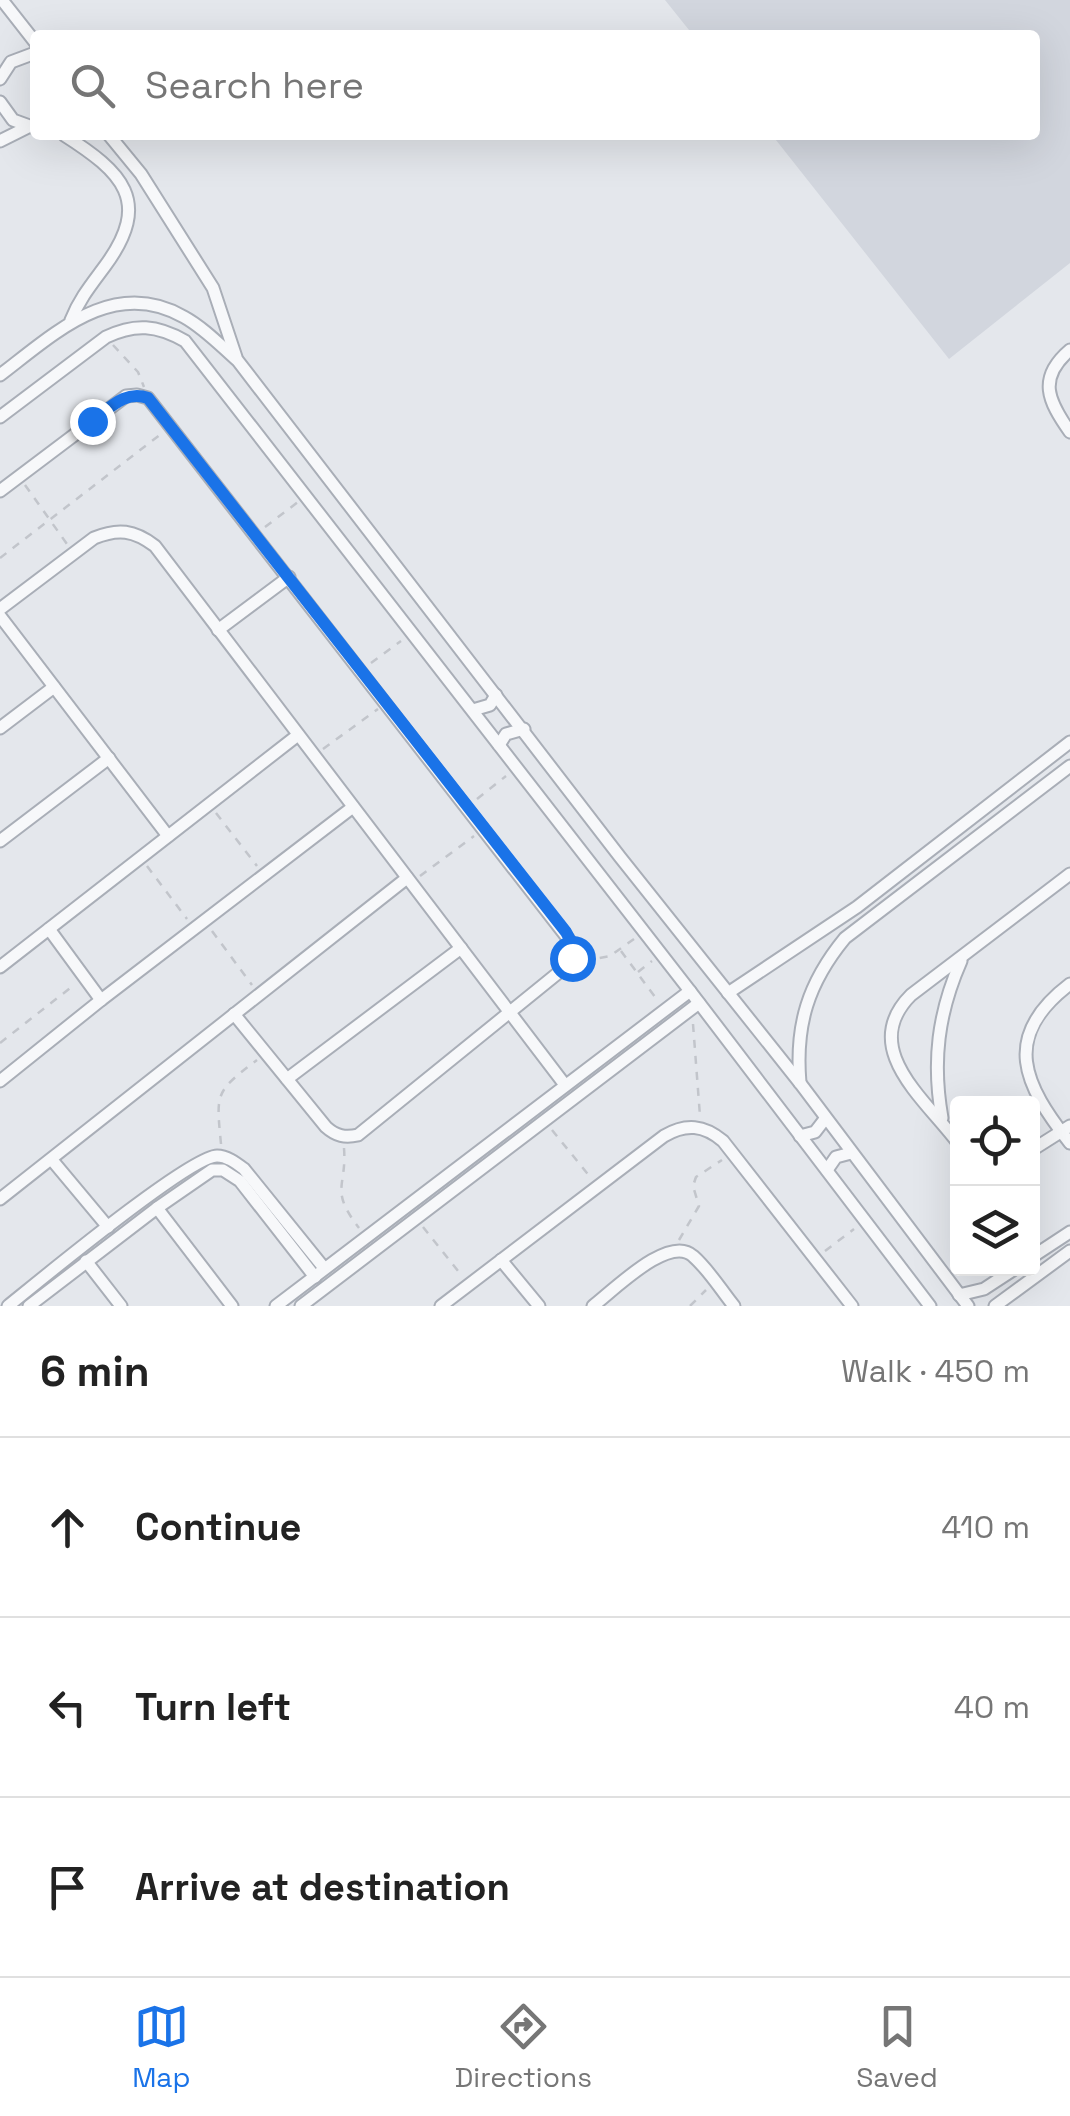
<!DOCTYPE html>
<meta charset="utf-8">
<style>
body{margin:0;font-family:"Space Grotesk",sans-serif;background:#f2f2f2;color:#222}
.controls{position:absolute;right:30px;bottom:30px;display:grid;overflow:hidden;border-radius:10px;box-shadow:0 10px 40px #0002}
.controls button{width:90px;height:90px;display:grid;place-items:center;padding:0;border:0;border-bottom:2px solid #e0e0e0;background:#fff;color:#222;font:50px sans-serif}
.stop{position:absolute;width:30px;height:30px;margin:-22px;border:8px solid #1a73e8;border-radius:50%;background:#fff}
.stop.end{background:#1a73e8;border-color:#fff;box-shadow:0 2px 10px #0008}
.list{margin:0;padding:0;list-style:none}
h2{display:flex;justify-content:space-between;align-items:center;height:130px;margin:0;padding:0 40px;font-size:42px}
h2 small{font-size:32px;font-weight:400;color:#767676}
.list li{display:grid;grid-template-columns:65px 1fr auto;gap:30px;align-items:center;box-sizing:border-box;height:180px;padding:0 40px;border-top:2px solid #e0e0e0}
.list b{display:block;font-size:38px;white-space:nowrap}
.list em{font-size:32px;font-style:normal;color:#767676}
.icon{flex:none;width:55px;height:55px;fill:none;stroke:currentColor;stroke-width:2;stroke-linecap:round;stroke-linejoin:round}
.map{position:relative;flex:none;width:1070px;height:1306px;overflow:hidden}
.search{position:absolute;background:#fff;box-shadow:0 10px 40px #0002;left:30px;right:30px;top:30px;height:110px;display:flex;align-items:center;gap:25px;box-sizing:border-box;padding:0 35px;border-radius:10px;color:#767676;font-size:38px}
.sheet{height:670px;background:#fff}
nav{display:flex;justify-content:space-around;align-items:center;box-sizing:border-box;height:140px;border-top:2px solid #e0e0e0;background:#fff;font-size:28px;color:#767676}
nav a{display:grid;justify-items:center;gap:5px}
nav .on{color:#1a73e8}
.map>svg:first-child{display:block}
.built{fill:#d2d6de}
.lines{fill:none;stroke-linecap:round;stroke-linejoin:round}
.street-casing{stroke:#a9aeb7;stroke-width:15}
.path{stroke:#c2c5cb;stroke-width:2.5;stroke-dasharray:8 8;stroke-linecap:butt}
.street{stroke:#f7f8fa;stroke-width:11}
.route{stroke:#1a73e8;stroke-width:12}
</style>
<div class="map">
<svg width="1070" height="1306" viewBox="0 0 1070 1306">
<rect width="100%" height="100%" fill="#e4e7ec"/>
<path class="built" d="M665 0H1070V263L949 359 772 135H1035V35H693Z"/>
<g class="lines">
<g class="street-casing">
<g id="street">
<path d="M2 0 35 42"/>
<path d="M0 79 11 62 35 53"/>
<path d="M0 102 13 120 35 128"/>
<path d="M64 135C122 172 153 201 105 266 91 285 80 298 71 320"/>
<path d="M109 135 141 174 213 288 236 357"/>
<path d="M0 141 28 127"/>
<path d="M1070 350C1037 378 1048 401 1070 432"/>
<path d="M0 375C54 334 113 276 184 317 204 328 221 346 238 361L620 857 800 1083 968 1306"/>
<path d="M0 417 106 337C135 323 157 325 185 341L690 991 930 1306"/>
<path d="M0 491 126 396 137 395 148 398 573 945 572 958 563 969 358 1135C345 1138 336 1136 326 1127L234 1014"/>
<path d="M0 609 94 538C118 528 134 530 155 546L565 1085"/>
<path d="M0 616 168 836"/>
<path d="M218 630 289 577"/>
<path d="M473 710 490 705 496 695"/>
<path d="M0 728 54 687"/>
<path d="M499 745 506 734 524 729"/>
<path d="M0 841 109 758"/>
<path d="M49 929 101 1000"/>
<path d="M0 967 298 735"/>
<path d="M1070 984C1000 1037 1024 1085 1070 1143"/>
<path d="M728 993 857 907 1070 742"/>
<path d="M287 1079 461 948"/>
<path d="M0 1081 101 1000 353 807"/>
<path d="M800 1083C795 1025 808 983 845 938L1070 766"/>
<path d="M942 1118C932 1062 938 1013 961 961"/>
<path d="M800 1136 815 1132 825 1119"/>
<path d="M958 1143C925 1099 858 1048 911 995L1070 874"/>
<path d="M1032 1150 1070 1126"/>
<path d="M52 1160 108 1227"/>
<path d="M827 1170 836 1157 851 1153"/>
<path d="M0 1199 407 878"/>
<path d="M157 1208 232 1306"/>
<path d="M1032 1257 1070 1232"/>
<path d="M501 1260 539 1306"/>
<path d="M86 1261 121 1306"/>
<path d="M959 1295 984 1289 1016 1268"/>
<path d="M8 1306C38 1282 190 1156 217 1156 227 1156 236 1163 244 1169L324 1268"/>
<path d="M29 1306 157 1208 212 1170H223L240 1181 315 1277"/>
<path d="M276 1306 690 991"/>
<path d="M301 1306 699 1003"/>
<path d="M441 1306 664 1136C686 1123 704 1125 723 1141L852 1306"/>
<path d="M593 1306C614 1290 669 1234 693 1256 709 1270 721 1290 734 1306"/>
<path d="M995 1306 1070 1251"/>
</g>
</g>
<g class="path">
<path d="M113 345 138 372 144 387"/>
<path d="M25 485 67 544"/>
<path d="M265 527 298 502"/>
<path d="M0 558 161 434"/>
<path d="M371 663 401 641"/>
<path d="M323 749 378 709"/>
<path d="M477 799 506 776"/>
<path d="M216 813 257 866"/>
<path d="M147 866 187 919"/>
<path d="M420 876 474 836"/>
<path d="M212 931 252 985"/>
<path d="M621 951 658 1001"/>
<path d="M584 961 610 956 634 939"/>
<path d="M638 972 652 961"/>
<path d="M693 1024 700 1116"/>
<path d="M0 1043 74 985"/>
<path d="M552 1130 591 1178"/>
<path d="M221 1144C216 1092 215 1092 257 1060"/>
<path d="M344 1148C347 1188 329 1189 359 1228"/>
<path d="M423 1227 462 1276"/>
<path d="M679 1240 699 1206 693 1186 696 1177 722 1160"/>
<path d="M825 1251 854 1229"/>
<path d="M690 1306 706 1290"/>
</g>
<use href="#street" class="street"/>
</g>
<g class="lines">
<path class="route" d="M92 421C110 408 125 390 148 398L566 932 573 945 572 958"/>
</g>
</svg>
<div class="controls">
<button><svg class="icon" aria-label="locate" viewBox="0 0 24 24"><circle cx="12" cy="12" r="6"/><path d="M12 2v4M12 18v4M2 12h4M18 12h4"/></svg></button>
<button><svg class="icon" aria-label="layers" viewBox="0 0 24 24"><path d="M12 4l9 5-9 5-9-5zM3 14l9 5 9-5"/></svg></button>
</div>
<div class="stop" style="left:572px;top:958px"></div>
<div class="stop end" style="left:92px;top:421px"></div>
<div class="search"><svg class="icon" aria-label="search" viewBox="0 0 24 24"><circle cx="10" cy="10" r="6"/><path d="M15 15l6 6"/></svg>Search here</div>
</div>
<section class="sheet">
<h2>6 min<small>Walk · 450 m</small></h2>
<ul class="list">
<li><svg class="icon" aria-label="ahead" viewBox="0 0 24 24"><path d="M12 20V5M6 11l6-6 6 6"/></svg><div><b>Continue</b></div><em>410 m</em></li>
<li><svg class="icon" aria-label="left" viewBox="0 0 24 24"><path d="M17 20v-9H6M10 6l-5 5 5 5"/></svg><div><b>Turn left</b></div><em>40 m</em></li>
<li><svg class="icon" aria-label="arrive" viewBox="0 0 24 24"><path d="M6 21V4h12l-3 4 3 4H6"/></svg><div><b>Arrive at destination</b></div></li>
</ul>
</section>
<nav>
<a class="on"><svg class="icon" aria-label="map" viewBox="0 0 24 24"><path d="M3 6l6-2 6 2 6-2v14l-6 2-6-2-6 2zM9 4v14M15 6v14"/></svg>Map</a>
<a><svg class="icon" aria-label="directions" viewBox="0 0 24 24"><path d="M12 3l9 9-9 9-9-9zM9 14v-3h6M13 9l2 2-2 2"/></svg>Directions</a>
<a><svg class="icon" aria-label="saved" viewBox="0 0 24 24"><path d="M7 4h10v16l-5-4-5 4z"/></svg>Saved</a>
</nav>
